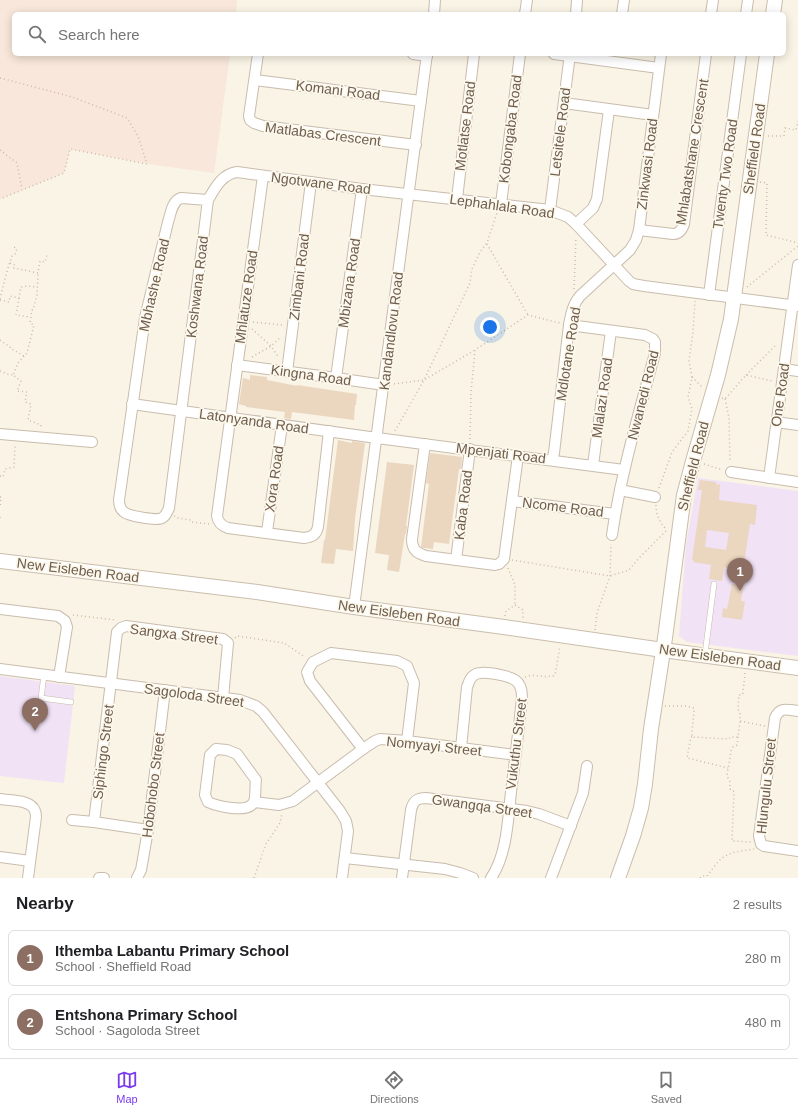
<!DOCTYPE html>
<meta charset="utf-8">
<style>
body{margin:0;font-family:Helvetica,sans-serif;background:#f2f2f2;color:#202124}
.you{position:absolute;left:490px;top:327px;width:14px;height:14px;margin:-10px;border:3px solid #fff;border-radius:50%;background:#1a73e8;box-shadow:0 0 0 6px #1a73e833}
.badge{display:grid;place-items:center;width:26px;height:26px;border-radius:50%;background:#7c3aed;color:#fff;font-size:13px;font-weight:700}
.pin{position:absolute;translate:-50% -33px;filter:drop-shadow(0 1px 2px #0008)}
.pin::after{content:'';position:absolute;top:21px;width:14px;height:12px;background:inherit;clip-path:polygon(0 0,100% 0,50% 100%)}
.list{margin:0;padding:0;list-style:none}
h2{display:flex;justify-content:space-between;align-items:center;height:52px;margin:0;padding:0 16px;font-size:17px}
h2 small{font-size:13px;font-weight:400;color:#757577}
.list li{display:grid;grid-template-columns:26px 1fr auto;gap:12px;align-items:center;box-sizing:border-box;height:56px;margin:0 8px 8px;padding:0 8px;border:1px solid #e0e0e0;border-radius:6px}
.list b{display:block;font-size:15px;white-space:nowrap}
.list p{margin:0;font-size:13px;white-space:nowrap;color:#757577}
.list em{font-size:13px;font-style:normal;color:#757577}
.icon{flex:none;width:22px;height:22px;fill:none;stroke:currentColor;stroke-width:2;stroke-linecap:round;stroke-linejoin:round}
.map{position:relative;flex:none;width:798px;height:878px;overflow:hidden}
.search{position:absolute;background:#fff;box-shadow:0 2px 10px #0003;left:12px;right:12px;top:12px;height:44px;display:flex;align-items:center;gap:10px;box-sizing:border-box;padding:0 14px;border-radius:6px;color:#757577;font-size:15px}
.sheet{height:180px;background:#fff}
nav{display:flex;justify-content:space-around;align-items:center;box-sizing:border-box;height:56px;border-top:1px solid #e0e0e0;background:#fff;font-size:11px;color:#757577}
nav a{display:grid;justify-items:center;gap:2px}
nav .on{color:#7c3aed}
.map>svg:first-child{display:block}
.commercial{fill:#f8e7da}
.education{fill:#f1e2f5}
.building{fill:#ebd6c0;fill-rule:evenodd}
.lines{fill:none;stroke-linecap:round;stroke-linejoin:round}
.lane-casing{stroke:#c9bcad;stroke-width:6}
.street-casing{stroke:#c9bcad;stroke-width:12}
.secondary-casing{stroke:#cbbdac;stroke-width:16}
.path{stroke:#cfbaa4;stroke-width:1.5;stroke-dasharray:1 3;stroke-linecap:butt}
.lane{stroke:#fff;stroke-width:5}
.street{stroke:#fff;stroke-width:10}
.secondary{stroke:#fff;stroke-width:14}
.labels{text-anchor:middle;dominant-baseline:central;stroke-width:3.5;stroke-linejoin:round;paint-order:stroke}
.street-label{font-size:14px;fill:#6f5d4e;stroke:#fcf8eb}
</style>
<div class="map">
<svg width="798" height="878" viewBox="0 0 798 878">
<rect width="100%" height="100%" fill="#f9f4e5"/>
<path class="commercial" d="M0 0H237L236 14H14V54H230L214 173 155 165 70 149 64 173 0 199Z"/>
<g class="education">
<path d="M698 478 798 491V656L687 642 679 636 686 545Z"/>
<path d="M0 676 75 686 64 783 0 776Z"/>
</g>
<g class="building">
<path d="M250 375 267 377V380L297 386V385L357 394 356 405H355L354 420 292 412 291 419 284 418 285 412 246 407V406L239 404 243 378 250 380Z"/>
<path d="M338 440 352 443V441L365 443 355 519 353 551 336 549 334 564 321 563 324 540H325Z"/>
<path d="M430 453 462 457 461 469H459L449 544 434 542 433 549 424 548 421 547 429 484 426 483Z"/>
<path d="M387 462 414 465 406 526H407L406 534H405L399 572 387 570 389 555 375 553Z"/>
<path d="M700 480 716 482V484L720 485 719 500 757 505 755 525 750 524 743 570 724 567 722 581 709 579 711 565 693 562 694 560H692L702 490H698ZM707 530 729 533 726 550 705 547Z"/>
<path d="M732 584 743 586 741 601H745L742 620 722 617 723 608 727 609Z"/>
</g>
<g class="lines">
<g class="lane-casing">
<g id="lane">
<path d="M705 654 714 584"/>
<path d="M44 675 41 698 71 702"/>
</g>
</g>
<g class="street-casing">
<g id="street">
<path d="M434 14 435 0"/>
<path d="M525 14 527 0"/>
<path d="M576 14 577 0"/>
<path d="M622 14 624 0"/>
<path d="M711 14 713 0"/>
<path d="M746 14 748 0"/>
<path d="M258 54 249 116 250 120 254 123 263 126 416 145"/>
<path d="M413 54 427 56"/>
<path d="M554 54 659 68"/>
<path d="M255 80 421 101"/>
<path d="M564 103 653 115"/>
<path d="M263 176 217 516C218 523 222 526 228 528L304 538C312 537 316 535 318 527L329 431"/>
<path d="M457 199 474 54"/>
<path d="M208 200 181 198C172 201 171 213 168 222L145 318 119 500C119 505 120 509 124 512 128 516 157 521 162 518 166 516 167 512 169 508L208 200C215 188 222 174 237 172L362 189 550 210 568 217 576 224 629 281 633 284 644 286 798 306"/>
<path d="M501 204 520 54"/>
<path d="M550 210 570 54"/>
<path d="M576 224 593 208 597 199 609 110"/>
<path d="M639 230 673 234C679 234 682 230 684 224L706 54"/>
<path d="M709 295 741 54"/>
<path d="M569 325 645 335 653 339 655 342V353C639 413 621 473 612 535"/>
<path d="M237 365 336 378 384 385"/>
<path d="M784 369 798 371"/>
<path d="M287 372 311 182"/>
<path d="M336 378 362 189"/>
<path d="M132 404 377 438 624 470"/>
<path d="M776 422 798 425"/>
<path d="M0 434 92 442"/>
<path d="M425 444 412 539C412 550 417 553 426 556L495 565 499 564 504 559 518 456"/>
<path d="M552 460 554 453 569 325C571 314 573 304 580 296L630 250 636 240 639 230 661 54"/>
<path d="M593 465 611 331"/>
<path d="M731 472 798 482"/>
<path d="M769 478 798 265"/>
<path d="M620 490 655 497"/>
<path d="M512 501 615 514"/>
<path d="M267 532 282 425"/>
<path d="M456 560 470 449"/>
<path d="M354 607 427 54"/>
<path d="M0 609 58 616 65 621 67 627 59 677"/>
<path d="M0 669 240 700 256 706 263 712 340 811 346 821 348 831 342 878"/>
<path d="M798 711C788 710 780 706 775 718L759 836 761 844 764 846 798 851"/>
<path d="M461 748 467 687C469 683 469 679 473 676 475 674 479 673 481 673 489 672 509 676 515 680 521 684 522 690 522 697 519 728 515 760 511 792 508 819 507 855 491 878"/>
<path d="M216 749 227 750 237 754 256 780C255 786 256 797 254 802 248 814 217 806 208 802L205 795 210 755Z"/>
<path d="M363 749 310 681 307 672 313 662 331 653 397 661 407 666 414 683 407 741"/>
<path d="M0 799C10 801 31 799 35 811 36 813 36 815 36 817L28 878"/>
<path d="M254 802 279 805 293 801 363 749 375 741 380 739 407 741 516 755"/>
<path d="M72 820 94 822 148 830"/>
<path d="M94 822 117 632 121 628 126 626 223 639 228 643 223 698"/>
<path d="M0 857 30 861"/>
<path d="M345 858 445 869 460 873 473 878"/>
<path d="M99 878H104"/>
<path d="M137 878 141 870 148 830 165 690"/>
<path d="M402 878 411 810C413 801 417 798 426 798L527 811 539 814 571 826"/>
<path d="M551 878 583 793 587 766"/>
</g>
</g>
<g class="secondary-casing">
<g id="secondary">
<path d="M773 14 775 0"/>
<path d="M0 561 257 592 354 607 504 627 663 650 798 668"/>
<path d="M618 878 633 836 641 808 645 784 651 729 665 638 684 495 693 461 718 375 731 319 767 54"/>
</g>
</g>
<g class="path">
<path d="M0 78 72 97 127 118 138 136 147 164 70 149 64 173 0 199"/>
<path d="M768 136H784L785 128 796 130 798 121"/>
<path d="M0 150 17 163 22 189"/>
<path d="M760 182 767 183 766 235 798 243"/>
<path d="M487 244 528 315"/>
<path d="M10 263 15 265 14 268 38 273 40 261 45 262 47 255"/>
<path d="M747 287 798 246"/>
<path d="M574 289 576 237"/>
<path d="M19 298 16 315 30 317"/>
<path d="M0 299 7 271 12 256 15 254 17 249 14 247"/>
<path d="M0 300 9 302 10 296 19 298 21 287 28 286 37 287"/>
<path d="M253 322 283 325"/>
<path d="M252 329 271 346 279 358"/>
<path d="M0 340 10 347V348L24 356 27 353 34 325 30 323 32 310H33L37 295 38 273"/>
<path d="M24 356 18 363 13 375 21 381 17 391 27 392 25 402 31 404 28 420 41 425 40 429"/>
<path d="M252 357 271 346 281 337"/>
<path d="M0 371 7 374 13 375"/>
<path d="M746 375 777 344"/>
<path d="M692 377 703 388"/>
<path d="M394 384 424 380 470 283 472 269 480 252 487 243 497 213"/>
<path d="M722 398 725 399 746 375 772 381"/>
<path d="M725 399 729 418 730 462"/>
<path d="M395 431 424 380 475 350"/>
<path d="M470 439 471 393 475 350 528 315 560 323"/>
<path d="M704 464 723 470"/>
<path d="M0 476 3 477 5 469 14 467 15 445"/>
<path d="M659 488 672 452 688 431 692 409 688 397 692 377 689 361 693 331 695 301"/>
<path d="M0 497H1L0 508"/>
<path d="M656 505C656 515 660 523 667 530"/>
<path d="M174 516 178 518 190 520 191 522 210 524"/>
<path d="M0 517V521"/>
<path d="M512 560 610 576 629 570 639 558 667 530"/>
<path d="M508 568 515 585V605"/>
<path d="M515 605 523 610V618"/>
<path d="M73 615 116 620"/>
<path d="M505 616 506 611 515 605"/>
<path d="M595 630 597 613 610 576 611 544"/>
<path d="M235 638 237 636 284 643 305 657"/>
<path d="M745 673 743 693 742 695H739L738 709 740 714V721L765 726"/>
<path d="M525 677C535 673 545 679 555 675L560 646"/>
<path d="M665 706H686L694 708C694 717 692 726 692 737L729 739 730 737H738L740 721"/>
<path d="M692 737H691L687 758 728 768"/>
<path d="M738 737 737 745 733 747 731 751 729 765 728 768 727 776 730 782V789L733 790 734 792 732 841 751 842"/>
<path d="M254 878 266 844 280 823 282 813"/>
<path d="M700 878 702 876H707C711 871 715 865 719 861 728 851 743 851 754 849"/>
</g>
<use href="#lane" class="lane"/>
<use href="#street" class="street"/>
<use href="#secondary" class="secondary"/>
</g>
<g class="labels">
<g class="street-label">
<text transform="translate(338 90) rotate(7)">Komani Road</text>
<text transform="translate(465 126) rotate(-83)">Motlatse Road</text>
<text transform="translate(510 129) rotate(-83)">Kobongaba Road</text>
<text transform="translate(560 132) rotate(-83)">Letsitele Road</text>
<text transform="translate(323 134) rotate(7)">Matlabas Crescent</text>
<text transform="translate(754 149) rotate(-82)">Sheffield Road</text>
<text transform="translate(692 152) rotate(-81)">Mhlabatshane Crescent</text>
<text transform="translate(647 164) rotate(-83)">Zinkwasi Road</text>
<text transform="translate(725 174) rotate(-82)">Twenty Two Road</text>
<text transform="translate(321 183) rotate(7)">Ngotwane Road</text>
<text transform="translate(502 206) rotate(8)">Lephahlala Road</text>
<text transform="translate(299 277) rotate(-83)">Zimbani Road</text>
<text transform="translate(349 283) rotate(-82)">Mbizana Road</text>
<text transform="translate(154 285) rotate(-77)">Mbhashe Road</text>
<text transform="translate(197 287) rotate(-83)">Koshwana Road</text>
<text transform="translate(246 297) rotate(-82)">Mhlatuze Road</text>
<text transform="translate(391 331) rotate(-83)">Kandandlovu Road</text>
<text transform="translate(568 354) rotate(-81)">Mdlotane Road</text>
<text transform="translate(311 375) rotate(8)">Kingna Road</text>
<text transform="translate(643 395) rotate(-76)">Nwanedi Road</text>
<text transform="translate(780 395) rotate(-82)">One Road</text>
<text transform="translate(602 398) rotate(-82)">Mlalazi Road</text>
<text transform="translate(254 421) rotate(8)">Latonyanda Road</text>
<text transform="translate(501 453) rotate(7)">Mpenjati Road</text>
<text transform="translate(693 466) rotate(-76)">Sheffield Road</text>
<text transform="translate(274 479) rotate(-82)">Xora Road</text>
<text transform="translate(463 505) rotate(-83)">Kaba Road</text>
<text transform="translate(563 507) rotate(7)">Ncome Road</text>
<text transform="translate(78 570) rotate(7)">New Eisleben Road</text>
<text transform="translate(399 613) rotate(8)">New Eisleben Road</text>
<text transform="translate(174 634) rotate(7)">Sangxa Street</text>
<text transform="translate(720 657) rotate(8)">New Eisleben Road</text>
<text transform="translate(194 695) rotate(8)">Sagoloda Street</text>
<text transform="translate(516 744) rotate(-83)">Vukuthu Street</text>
<text transform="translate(434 746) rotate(6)">Nomyayi Street</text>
<text transform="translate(103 752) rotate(-83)">Siphingo Street</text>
<text transform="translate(153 785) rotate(-83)">Hobohobo Street</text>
<text transform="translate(766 786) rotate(-84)">Hlungulu Street</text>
<text transform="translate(482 806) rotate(8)">Gwangqa Street</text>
</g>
</g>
</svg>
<div class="you"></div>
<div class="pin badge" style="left:740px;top:591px;background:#8d6e63">1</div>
<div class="pin badge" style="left:35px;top:731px;background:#8d6e63">2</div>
<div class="search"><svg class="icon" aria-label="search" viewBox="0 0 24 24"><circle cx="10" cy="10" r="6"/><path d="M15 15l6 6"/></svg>Search here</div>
</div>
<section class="sheet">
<h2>Nearby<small>2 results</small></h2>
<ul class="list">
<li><span class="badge" style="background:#8d6e63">1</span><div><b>Ithemba Labantu Primary School</b><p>School · Sheffield Road</p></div><em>280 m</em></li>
<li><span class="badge" style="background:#8d6e63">2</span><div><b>Entshona Primary School</b><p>School · Sagoloda Street</p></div><em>480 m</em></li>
</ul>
</section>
<nav>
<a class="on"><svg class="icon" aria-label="map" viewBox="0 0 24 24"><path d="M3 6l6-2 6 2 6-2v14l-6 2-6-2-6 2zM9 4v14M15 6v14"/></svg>Map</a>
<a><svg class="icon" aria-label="directions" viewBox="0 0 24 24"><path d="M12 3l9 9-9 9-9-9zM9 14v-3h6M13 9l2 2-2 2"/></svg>Directions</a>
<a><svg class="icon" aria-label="saved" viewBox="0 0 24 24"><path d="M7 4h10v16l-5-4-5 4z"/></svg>Saved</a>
</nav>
